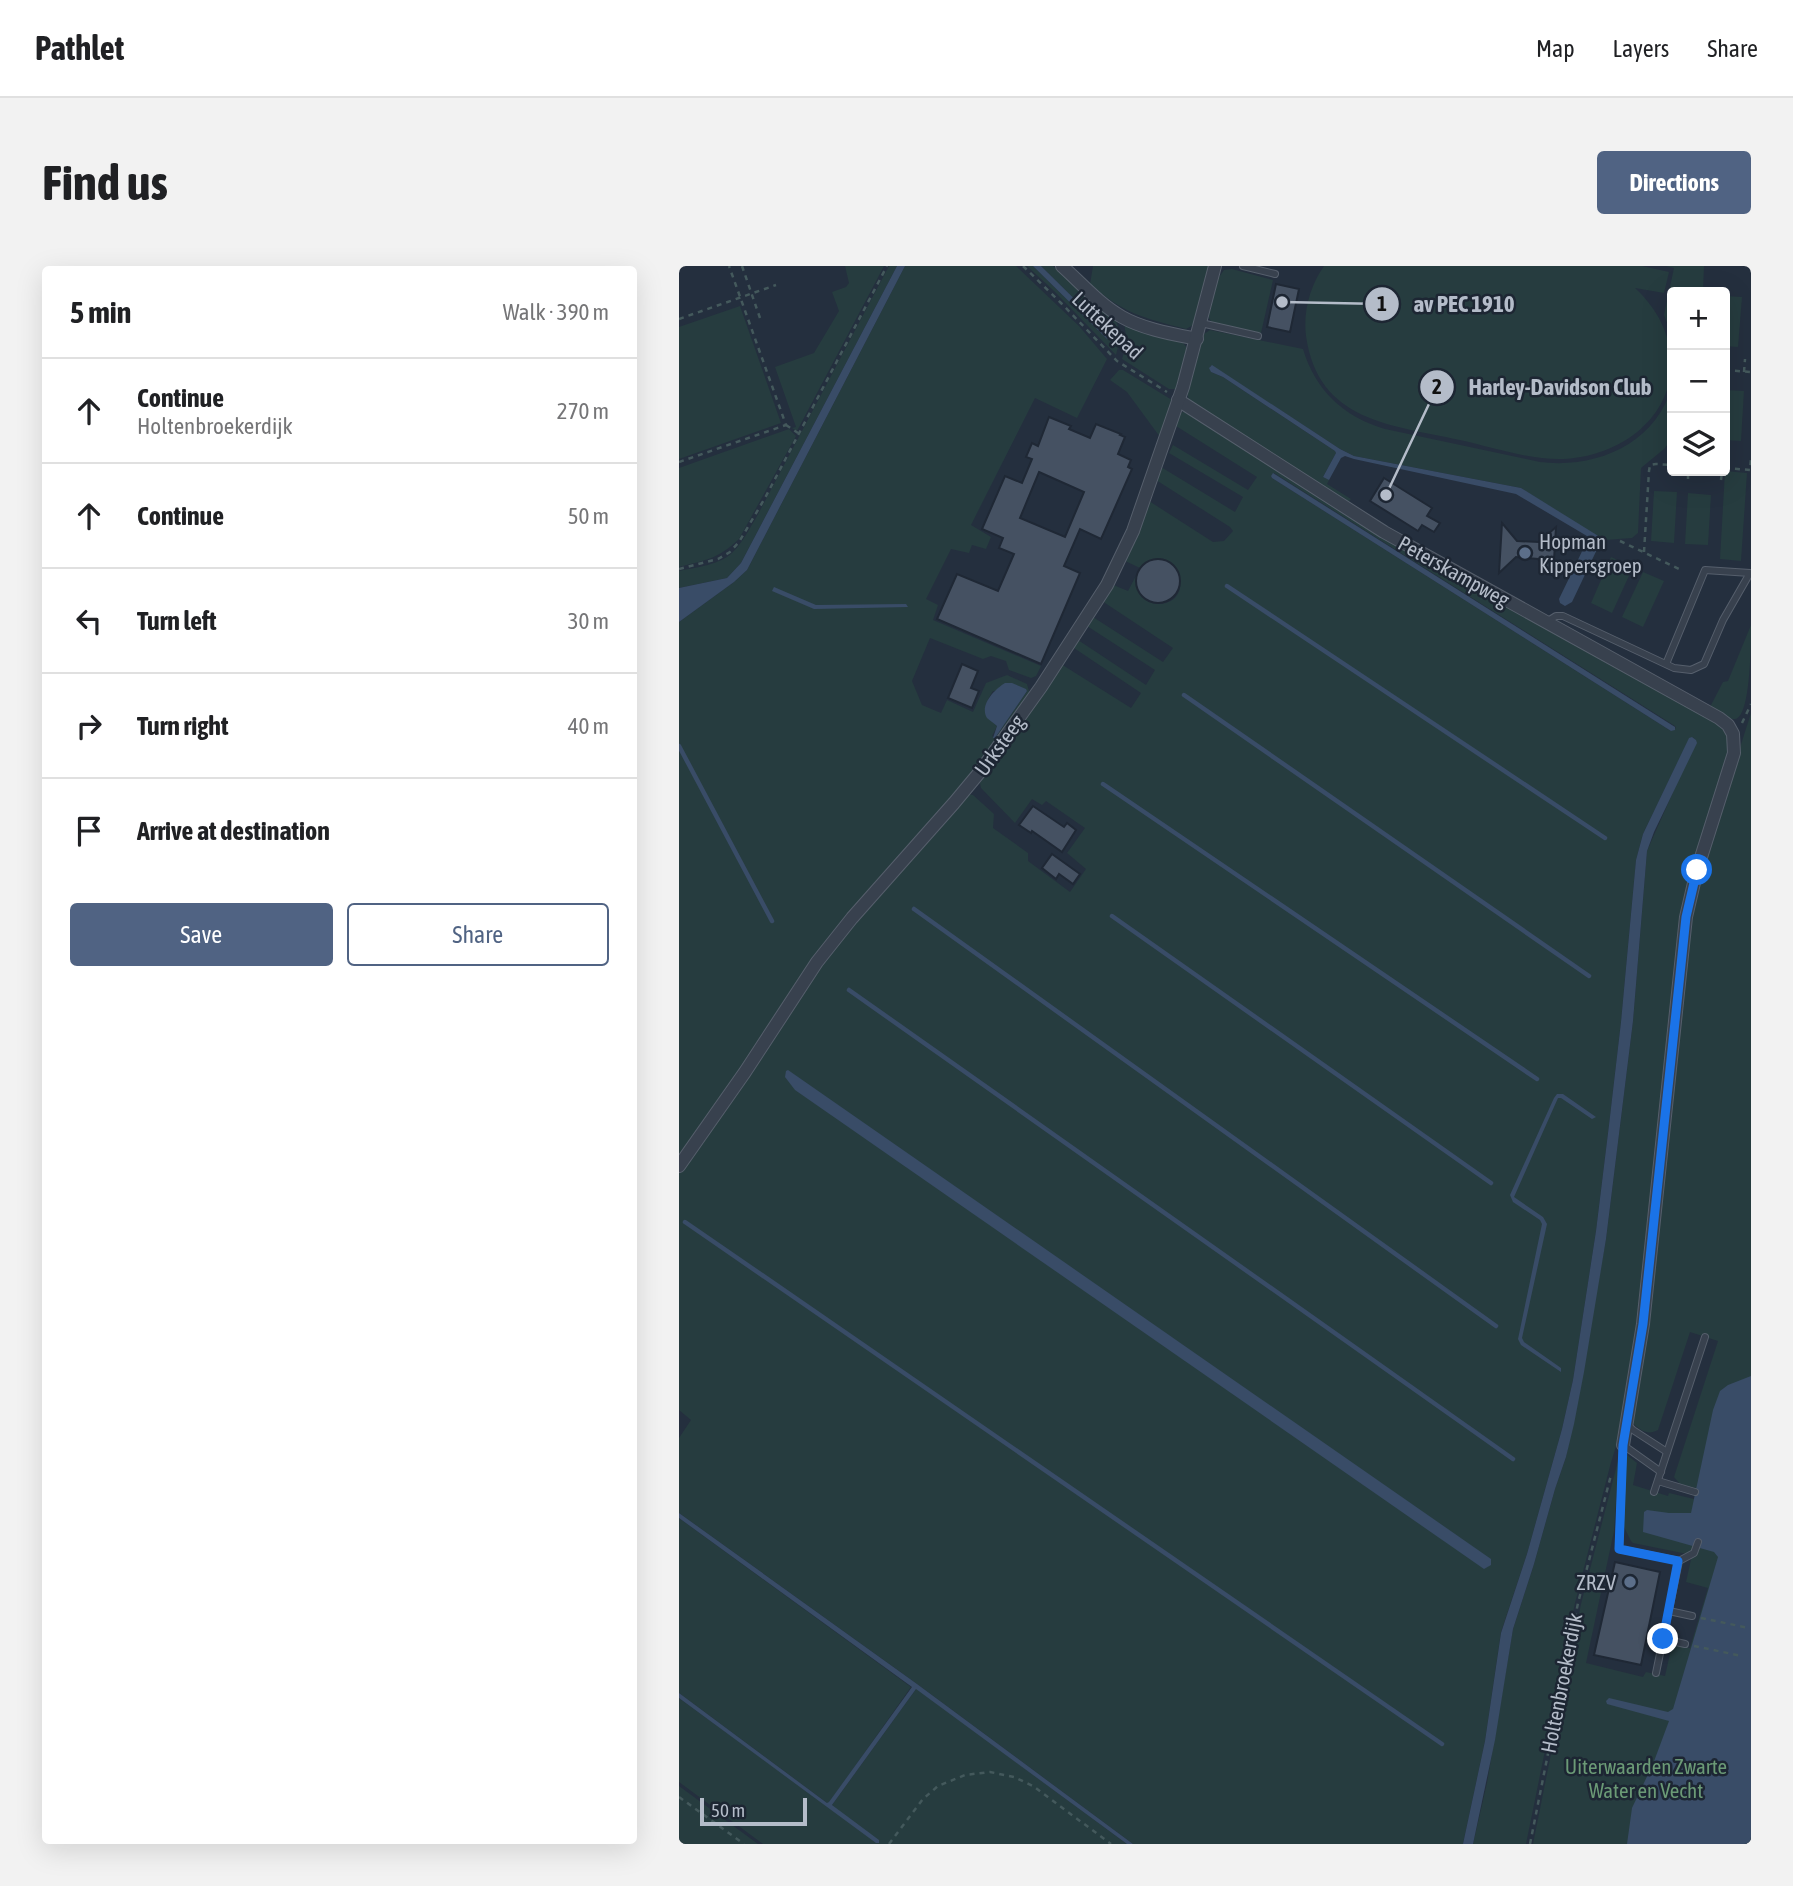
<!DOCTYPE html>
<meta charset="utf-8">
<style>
body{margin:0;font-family:"Asap Condensed",sans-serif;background:#f2f2f2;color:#202124}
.controls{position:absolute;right:21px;top:21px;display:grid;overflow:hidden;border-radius:7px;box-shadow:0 7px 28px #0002}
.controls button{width:63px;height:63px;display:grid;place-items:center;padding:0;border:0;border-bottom:2px solid #e0e0e0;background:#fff;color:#202124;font:35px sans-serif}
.scale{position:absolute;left:21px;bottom:18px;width:107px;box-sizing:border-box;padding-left:7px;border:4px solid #b4bcc9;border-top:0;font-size:19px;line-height:24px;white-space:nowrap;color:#b4bcc9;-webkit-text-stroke:5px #1d2633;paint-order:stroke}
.stop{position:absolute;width:21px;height:21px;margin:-16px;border:5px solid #1a73e8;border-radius:50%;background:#fff}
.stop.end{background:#1a73e8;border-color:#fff;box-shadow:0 2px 7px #0008}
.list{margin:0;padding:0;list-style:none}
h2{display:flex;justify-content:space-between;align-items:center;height:91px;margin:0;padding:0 28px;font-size:30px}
h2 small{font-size:23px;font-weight:400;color:#757577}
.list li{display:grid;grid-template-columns:46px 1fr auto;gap:21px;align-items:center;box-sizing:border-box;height:105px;padding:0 28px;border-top:2px solid #e0e0e0}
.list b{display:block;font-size:26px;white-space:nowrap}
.list p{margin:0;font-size:23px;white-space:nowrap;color:#757577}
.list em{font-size:23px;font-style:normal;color:#757577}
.actions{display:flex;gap:14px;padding:21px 28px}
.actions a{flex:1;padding:16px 0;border:2px solid #506383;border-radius:7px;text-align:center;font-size:24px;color:#506383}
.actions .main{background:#506383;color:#fff}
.icon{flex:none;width:38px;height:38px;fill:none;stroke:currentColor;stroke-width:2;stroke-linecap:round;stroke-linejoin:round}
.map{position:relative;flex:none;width:1072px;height:1578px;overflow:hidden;border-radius:7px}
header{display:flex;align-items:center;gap:42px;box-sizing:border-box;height:98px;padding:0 35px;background:#fff;border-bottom:2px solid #e0e0e0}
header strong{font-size:33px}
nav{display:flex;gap:38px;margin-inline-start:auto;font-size:24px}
.intro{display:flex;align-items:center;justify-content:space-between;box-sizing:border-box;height:168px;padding:0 42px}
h1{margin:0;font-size:49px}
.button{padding:18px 32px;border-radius:7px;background:#506383;color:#fff;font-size:24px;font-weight:700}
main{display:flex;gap:42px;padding:0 42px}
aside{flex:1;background:#fff;border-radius:7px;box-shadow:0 7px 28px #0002}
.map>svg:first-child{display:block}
.green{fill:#263c3f;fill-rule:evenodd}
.water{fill:#394c67}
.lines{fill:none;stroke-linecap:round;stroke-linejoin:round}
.stream{stroke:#394c67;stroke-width:4.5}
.building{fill:#455162;stroke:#1f2835;stroke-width:2;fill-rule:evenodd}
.lane-casing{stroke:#565f6c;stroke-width:8}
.street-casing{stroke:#565f6c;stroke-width:14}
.path{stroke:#44595c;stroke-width:2.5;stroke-dasharray:5 5;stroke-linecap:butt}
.lane{stroke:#38414e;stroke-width:6}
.street{stroke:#38414e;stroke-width:12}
.route{stroke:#1a73e8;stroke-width:9}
.service-dot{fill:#5c6f8a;stroke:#1d2633;stroke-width:2.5}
.labels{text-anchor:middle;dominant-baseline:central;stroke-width:5;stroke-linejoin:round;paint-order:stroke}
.street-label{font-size:21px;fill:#b4bcc9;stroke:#1d2633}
.poi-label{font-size:21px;fill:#b4bcc9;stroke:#1d2633;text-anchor:start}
.park-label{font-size:21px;fill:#6b9a76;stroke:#1d2633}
.leader{fill:none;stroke:#b4bcc9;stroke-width:2.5}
.callout-dot{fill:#b4bcc9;stroke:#1d2633;stroke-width:2.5}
.mark-label{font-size:21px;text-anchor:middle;font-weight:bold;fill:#111}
.callout-label{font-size:23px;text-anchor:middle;font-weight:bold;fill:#b4bcc9;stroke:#1d2633;stroke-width:5;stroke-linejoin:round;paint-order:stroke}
</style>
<header>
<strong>Pathlet</strong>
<nav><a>Map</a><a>Layers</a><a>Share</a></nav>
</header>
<div class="intro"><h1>Find us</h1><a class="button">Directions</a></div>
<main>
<aside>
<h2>5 min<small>Walk · 390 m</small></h2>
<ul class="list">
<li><svg class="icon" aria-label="ahead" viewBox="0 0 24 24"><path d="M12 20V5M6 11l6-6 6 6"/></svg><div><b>Continue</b><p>Holtenbroekerdijk</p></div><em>270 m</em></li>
<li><svg class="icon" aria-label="ahead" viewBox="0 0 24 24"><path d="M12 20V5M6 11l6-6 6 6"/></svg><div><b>Continue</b></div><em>50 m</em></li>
<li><svg class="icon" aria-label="left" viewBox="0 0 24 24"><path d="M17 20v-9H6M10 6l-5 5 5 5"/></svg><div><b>Turn left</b></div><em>30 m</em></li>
<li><svg class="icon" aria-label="right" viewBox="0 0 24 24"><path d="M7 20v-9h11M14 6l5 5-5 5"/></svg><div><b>Turn right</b></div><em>40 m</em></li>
<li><svg class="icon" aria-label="arrive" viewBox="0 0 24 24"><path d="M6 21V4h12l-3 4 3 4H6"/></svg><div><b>Arrive at destination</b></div></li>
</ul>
<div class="actions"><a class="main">Save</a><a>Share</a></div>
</aside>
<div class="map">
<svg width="1072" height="1578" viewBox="0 0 1072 1578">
<rect width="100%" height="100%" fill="#242f3e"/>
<g class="green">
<path d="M166 0H205L118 165 113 162 117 161 96 101 135 87 160 45 153 26 167 21 170 17Z"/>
<path d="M210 0H218L62 297 48 312 0 322V305C18 301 41 299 54 286 64 276 70 263 77 252Z"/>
<path d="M226 0H337L400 60 428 93 398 152 356 132 292 259 312 271 307 283 293 279 290 287 272 283 247 333 259 339 254 354 362 400 357 410 352 412 330 404 327 395 312 390 304 393 251 372 233 415 243 439 262 447 268 434 294 446 307 417 328 409 348 418 351 429 315 481 190 626 0 894V356L55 316 68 304ZM348 424V425L316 472 313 470 318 460C304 448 304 440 314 425Z"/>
<path d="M348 0H354L428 73H431V68L362 0H374L419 41 436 52 440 63 441 72 437 89 375 25Z"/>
<path d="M414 0H531L516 58 507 63C465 52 445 48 411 18Z"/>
<path d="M645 0H963L990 6 985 27 956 22C981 45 996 76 991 112 982 163 929 193 880 193 848 193 812 181 781 174 713 159 639 156 627 70 624 45 631 20 645 0Z"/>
<path d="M987 0H1025L1024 26H993V69L985 49 995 2Z"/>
<path d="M553 3 594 14 582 67 533 57 529 50 538 14 545 4Z"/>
<path d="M1046 30 1063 31 1059 81 1046 80Z"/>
<path d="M61 40 102 157 0 193V61Z"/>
<path d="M445 57 502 74 508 82 497 123H490L443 93 448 76Z"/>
<path d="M531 64 624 83C636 124 665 151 706 163L861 196C917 203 977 178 993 120V173L985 183 962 202 959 267 953 272 926 274 922 273 842 222 675 190 661 183 533 100H531L532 106 544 111 656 185 657 187 644 211 650 214 648 218 672 233 669 236 510 134 508 127 525 68Z"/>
<path d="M440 104H444L493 134 481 171 448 126 431 114Z"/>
<path d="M1046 124 1065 125 1062 175 1046 174Z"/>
<path d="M509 145 1038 455 1049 466 1052 482 1015 603 971 967 944 1157 931 1200 896 1337 847 1578H794L808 1517 834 1363 855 1298 876 1223 887 1191 927 973 954 755 968 585 1017 474 1013 471 1010 473 964 568 957 594 942 756 930 859 917 965 894 1114 883 1163 848 1288 822 1366 806 1475 784 1578H454L238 1418 0 1247V1172L12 1154 0 1144V905L141 698 287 528 294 529 315 548 314 562 349 587V595L391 626 407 603 388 587 406 562 367 535 363 539 353 533 336 557 302 522 301 517 307 509 305 505 382 398 452 442 462 427 395 382 399 374 467 419 476 404 408 360 414 351 484 396 494 382 423 335 432 318 449 325 458 308C456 323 464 339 482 338 521 334 494 268 461 302L444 294 470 235 534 276 545 275 554 265 551 261 477 214 482 201 556 246 564 231 490 187 494 179 569 224 578 211 497 160 496 156 500 147ZM595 207 996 460 997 462 992 465 593 212 592 210Z"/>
<path d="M110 163 117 170 60 273C39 293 27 294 0 301V202Z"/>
<path d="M1046 205 1068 207 1062 295 1041 293Z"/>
<path d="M975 225 998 226 995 277 972 275Z"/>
<path d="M1009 227 1032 229 1029 279 1006 278Z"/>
<path d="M932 291 954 301 933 347 912 337Z"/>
<path d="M964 306 985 315 964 361 943 351Z"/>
<path d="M1072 359C1072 375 1072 452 1056 453 1048 454 1038 445 1031 441L1044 416 1049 415Z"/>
<path d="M1072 447V1578H854L902 1338 940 1191 935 1265 907 1397 964 1411 967 1406 986 1410 993 1379 1011 1382 1029 1322 1007 1316 1013 1289 954 1277 952 1275 943 1257 946 1190 948 1189 958 1197 954 1219 989 1230 990 1227 1015 1233 1017 1222 1001 1218 995 1211 1039 1075 1011 1066 979 1164C969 1170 960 1164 953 1156L1001 740 1016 623Z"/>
<path d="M0 1252 232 1421 150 1537H148L0 1427Z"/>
<path d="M237 1423H238L448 1578H84L0 1516V1432L200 1577 153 1539Z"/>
<path d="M0 1520 79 1578H0Z"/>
</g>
<g class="water">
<path d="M218 0H226L68 304 55 316 0 356V322L48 312 62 297Z"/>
<path d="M354 0H362L431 68V73H428Z"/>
<path d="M533 99 661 183 675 190 842 222 921 271 922 275 893 336 886 340 881 337 880 333 909 273 908 270 837 228 675 193 666 190 662 192 650 214 644 211 657 187 656 185 544 111 532 106 530 102Z"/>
<path d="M594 207 996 461V464L992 465 593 212 592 210Z"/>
<path d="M95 321 137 339 227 338 229 341 135 343 93 325Z"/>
<path d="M326 417H333L347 423 348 425 316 472H314L318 460C315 457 311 455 308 452 300 439 316 423 326 417Z"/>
<path d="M1013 471 1017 474 1018 477 975 566 968 585 954 755 927 973 905 1106 895 1158 887 1191 876 1223 855 1298 834 1363 816 1474 794 1578H784L806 1475 822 1367 848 1288 883 1163 894 1114 917 965 930 859 942 756 957 594 964 568 1010 472Z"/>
<path d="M109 804 812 1293V1299L805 1303 116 824 106 811 107 805Z"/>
<path d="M878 828H884L917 851 913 853 882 832H879L835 931 864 951 868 958 843 1072 845 1076 882 1102V1106L842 1079 839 1073 863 958 861 954 834 936 831 929 875 832Z"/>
<path d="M1072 1110V1578H948L953 1542 974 1498 990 1455 928 1438 927 1435 930 1432 989 1446 994 1443 1039 1291 1035 1286 964 1266 965 1246 968 1244 990 1247H1012L1034 1144 1041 1125 1049 1119Z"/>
<path d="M0 1247 238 1418 454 1578H448L237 1423 153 1539 200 1574V1577H197L0 1432V1427L148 1537 150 1536 233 1421 0 1252Z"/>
</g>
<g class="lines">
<g class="stream">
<path d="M548 320 926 572"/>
<path d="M505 429 910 710"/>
<path d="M0 480 93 655"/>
<path d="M424 518 858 813"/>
<path d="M235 643 817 1060"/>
<path d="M433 650 812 917"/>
<path d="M170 724 834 1193"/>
<path d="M6 956 763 1478"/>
</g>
</g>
<g class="building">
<path d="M597 18 620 23 611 66 588 61Z"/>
<path d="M370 151 392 160 390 163 411 172 417 158 442 168 441 169 446 171 439 188 452 194 449 201 453 203 422 273 401 263 385 300 401 307 362 398 258 353 278 308 319 325 335 288 320 282 324 272 303 263 326 210 343 217 353 193 347 191 353 177 359 180ZM360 206 405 226 386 271 341 252Z"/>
<path d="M705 212 753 242 748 250 761 257 755 266 743 259 739 265 691 235Z"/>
<path d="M823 257 838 275 860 276 877 261 874 310 859 293 837 291 820 307Z"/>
<circle cx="479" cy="315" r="22"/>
<path d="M283 398 299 405 292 422 300 425 293 442 269 432Z"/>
<path d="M354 540 385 561 388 557 397 564 383 586 353 565 352 567 340 559Z"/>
<path d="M373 588 401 608 394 618 380 608 377 613 363 602Z"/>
<path d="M936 1296 981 1306 962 1399 915 1389Z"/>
</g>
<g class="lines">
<g class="lane-casing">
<g id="lane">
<path d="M564 0 596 8"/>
<path d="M522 57 579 70"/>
<path d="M869 355 877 350H884L995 402 1012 404 1025 398 1044 354 1071 307 1026 304 987 398"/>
<path d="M949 1159 954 1164 988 1186"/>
<path d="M944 1179 940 1283 1000 1295 977 1407"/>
<path d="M944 1179 982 1206"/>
<path d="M979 1215 1016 1226"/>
<path d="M975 1226 1026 1071"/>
<path d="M1000 1295 1015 1287 1019 1276"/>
<path d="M990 1345 1013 1350"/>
<path d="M984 1373 1006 1378"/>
</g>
</g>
<g class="street-casing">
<g id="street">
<path d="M383 0C402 17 420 38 443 51 464 63 493 68 518 73"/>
<path d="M499 134 705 266 1040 452 1049 459 1054 468 1055 487 1018 604 1007 651 964 1058 944 1179"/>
<path d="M0 900 66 806 138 696 173 652 275 537 300 507 362 421 428 319 454 265 504 121 536 0"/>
</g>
</g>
<g class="path">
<path d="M63 0 81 52"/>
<path d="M344 0 383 38 438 95 488 126"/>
<path d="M0 53 97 19"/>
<path d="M1046 104 1072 106"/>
<path d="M1065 106 1066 93"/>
<path d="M107 159 119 167"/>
<path d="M0 196 107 159 50 0"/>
<path d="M1046 202 1071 204 1072 193"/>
<path d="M1009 213V205"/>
<path d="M1042 214 1043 205"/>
<path d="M941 275 1000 303"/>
<path d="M965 286 970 205 971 199 977 198 993 199"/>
<path d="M0 303 39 293 51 286 60 276 86 232 208 0"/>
<path d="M1063 457 1072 438"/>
<path d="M1022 1352 1070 1362"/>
<path d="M1015 1380 1063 1390"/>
<path d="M0 1531 65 1578"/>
<path d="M210 1578 244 1533 259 1520 286 1509 311 1506 335 1511 354 1520 432 1578"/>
<path d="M851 1578 899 1337 932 1209"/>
</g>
<use href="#lane" class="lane"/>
<use href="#street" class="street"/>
</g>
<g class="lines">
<path class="route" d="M984 1373 999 1295 940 1283 944 1179 964 1058 1004 680 1007 651 1018 604"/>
</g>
<g class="service-dot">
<circle cx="846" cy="287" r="7"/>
<circle cx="951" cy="1316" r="7"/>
</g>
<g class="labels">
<g class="street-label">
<text transform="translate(429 59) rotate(43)">Luttekepad</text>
<text transform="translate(775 305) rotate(29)">Peterskampweg</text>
<text transform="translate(320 479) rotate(-54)">Urksteeg</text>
<text transform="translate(882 1417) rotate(-79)">Holtenbroekerdijk</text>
</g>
<g class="poi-label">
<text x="860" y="275">Hopman<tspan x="860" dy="24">Kippersgroep</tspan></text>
<text x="937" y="1316" text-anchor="end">ZRZV</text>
</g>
<g class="park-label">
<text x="967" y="1500">Uiterwaarden Zwarte<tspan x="967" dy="24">Water en Vecht</tspan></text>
</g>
</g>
<path class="leader" d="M603 36L703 38M707 229L758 121"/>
<g class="callout-dot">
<circle cx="603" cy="36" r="7"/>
<circle cx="707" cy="229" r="7"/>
<circle cx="703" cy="38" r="18"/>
<circle cx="758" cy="121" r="18"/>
</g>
<g class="mark-label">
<text x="703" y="45">1</text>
<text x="758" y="128">2</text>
</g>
<g class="callout-label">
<text x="785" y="46">av PEC 1910</text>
<text x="881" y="129">Harley-Davidson Club</text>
</g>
</svg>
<div class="controls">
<button>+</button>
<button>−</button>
<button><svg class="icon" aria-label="layers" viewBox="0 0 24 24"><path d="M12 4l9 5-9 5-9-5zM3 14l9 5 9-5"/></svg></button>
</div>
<div class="scale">50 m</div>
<div class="stop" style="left:1018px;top:604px"></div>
<div class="stop end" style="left:984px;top:1373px"></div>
</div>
</main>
